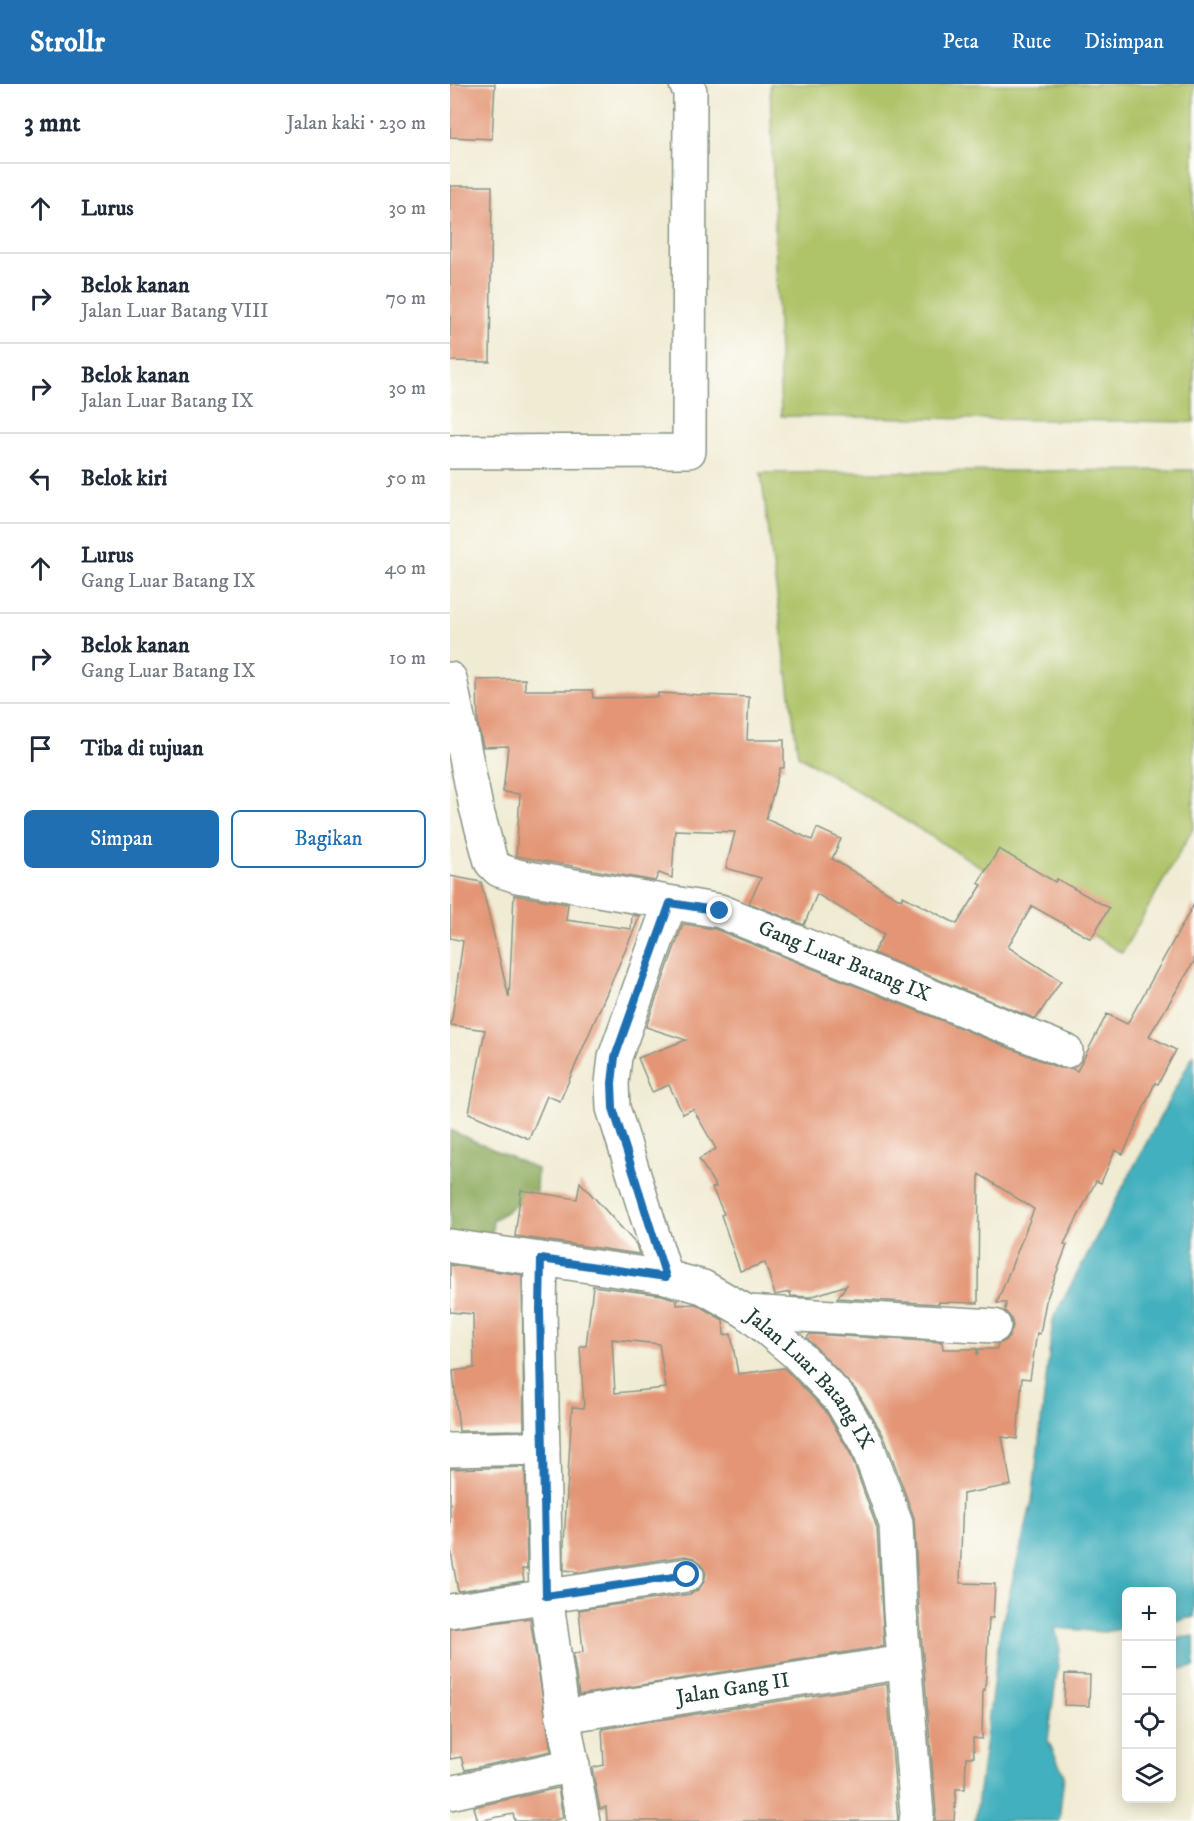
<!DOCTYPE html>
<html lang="id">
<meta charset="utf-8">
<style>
body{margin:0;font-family:"IM FELL DW Pica",serif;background:#f2f2f3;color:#1f2937}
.controls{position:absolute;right:18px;bottom:18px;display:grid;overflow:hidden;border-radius:9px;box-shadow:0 3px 15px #0003}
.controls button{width:54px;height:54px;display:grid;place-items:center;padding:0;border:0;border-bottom:2px solid #e0e1e3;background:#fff;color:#1f2937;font:30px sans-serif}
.stop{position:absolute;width:18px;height:18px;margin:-14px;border:4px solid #1f6fb2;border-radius:50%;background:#fff}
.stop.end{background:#1f6fb2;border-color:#fff;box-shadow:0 2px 6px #0008}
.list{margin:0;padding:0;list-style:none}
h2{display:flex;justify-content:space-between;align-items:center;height:78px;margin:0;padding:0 24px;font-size:26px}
h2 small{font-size:20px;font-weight:400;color:#747a83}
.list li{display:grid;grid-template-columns:39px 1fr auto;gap:18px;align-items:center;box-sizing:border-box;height:90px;padding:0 24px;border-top:2px solid #e0e1e3}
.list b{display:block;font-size:22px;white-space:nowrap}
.list p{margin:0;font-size:20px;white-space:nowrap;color:#747a83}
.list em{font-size:20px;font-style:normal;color:#747a83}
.actions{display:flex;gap:12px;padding:18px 24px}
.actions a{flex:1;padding:14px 0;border:2px solid #1f6fb2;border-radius:9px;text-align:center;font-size:21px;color:#1f6fb2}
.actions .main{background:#1f6fb2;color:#fff}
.icon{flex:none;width:33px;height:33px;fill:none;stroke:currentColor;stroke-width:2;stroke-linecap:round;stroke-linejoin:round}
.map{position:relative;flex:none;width:744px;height:1737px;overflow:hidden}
header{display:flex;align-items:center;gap:36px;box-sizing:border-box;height:84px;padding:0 30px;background:#1f6fb2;color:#fff}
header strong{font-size:28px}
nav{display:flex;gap:33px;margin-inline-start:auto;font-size:21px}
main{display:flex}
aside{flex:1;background:#fff}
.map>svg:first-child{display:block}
.green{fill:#afc367;stroke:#67804e;stroke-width:1.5}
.forest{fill:#8ba95c;stroke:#557348;stroke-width:1.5}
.water{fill:#42b0be;stroke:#307679;stroke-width:1.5}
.building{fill:#e39574;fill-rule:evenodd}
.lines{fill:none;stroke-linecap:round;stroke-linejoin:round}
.minor-casing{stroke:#889484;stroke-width:36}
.minor{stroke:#fff;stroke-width:33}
.route{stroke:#1f6fb2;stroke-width:8}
.labels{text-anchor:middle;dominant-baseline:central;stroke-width:5;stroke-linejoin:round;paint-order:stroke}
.street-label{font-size:21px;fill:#1f3d34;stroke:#fdfcf7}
</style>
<header>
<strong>Strollr</strong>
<nav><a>Peta</a><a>Rute</a><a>Disimpan</a></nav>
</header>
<main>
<aside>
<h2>3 mnt<small>Jalan kaki · 230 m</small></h2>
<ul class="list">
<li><svg class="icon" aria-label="ahead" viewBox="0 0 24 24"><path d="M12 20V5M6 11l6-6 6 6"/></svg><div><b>Lurus</b></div><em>30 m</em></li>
<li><svg class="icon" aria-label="right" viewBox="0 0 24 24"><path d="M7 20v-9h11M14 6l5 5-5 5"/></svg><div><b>Belok kanan</b><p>Jalan Luar Batang VIII</p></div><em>70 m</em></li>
<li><svg class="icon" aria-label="right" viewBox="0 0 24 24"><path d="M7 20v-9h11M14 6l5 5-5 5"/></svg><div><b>Belok kanan</b><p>Jalan Luar Batang IX</p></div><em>30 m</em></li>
<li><svg class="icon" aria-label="left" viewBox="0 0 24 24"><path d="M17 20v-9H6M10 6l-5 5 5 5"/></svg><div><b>Belok kiri</b></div><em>50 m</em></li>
<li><svg class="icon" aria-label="ahead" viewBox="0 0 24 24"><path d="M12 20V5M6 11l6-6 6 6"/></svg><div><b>Lurus</b><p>Gang Luar Batang IX</p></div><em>40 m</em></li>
<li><svg class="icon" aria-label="right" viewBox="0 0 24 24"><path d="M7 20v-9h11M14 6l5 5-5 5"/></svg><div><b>Belok kanan</b><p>Gang Luar Batang IX</p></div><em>10 m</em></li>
<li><svg class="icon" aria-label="arrive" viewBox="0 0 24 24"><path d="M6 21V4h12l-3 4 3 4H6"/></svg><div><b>Tiba di tujuan</b></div></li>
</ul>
<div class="actions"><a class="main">Simpan</a><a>Bagikan</a></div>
</aside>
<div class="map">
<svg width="744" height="1737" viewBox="0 0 744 1737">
<rect width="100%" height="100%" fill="#fdfcf7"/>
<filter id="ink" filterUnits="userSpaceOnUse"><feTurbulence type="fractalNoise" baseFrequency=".0167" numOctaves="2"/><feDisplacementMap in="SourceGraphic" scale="12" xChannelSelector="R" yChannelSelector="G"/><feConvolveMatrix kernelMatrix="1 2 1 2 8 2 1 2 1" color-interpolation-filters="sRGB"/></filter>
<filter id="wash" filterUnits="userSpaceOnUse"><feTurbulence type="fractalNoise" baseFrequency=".008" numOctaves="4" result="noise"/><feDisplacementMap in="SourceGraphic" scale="24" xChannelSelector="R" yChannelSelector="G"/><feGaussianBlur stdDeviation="1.35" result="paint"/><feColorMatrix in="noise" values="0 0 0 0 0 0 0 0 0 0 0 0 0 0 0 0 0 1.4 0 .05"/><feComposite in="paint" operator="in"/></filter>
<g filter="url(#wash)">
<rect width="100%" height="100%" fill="#f0ebd3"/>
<g class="green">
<path d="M320 0H744V338L331 332Z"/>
<path d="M744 386V743L672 869 348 671 311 389Z"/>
</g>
<path class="forest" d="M0 1046 87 1085 86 1108 43 1136 41 1156 0 1150Z"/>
<g class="water">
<path d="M744 969V1533L722 1537V1508H676V1544L654 1548 605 1544 610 1566 598 1656 614 1691 609 1737H525L550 1548 582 1417 603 1235Z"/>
<path d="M744 1552V1583L722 1586V1555Z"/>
</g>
<g id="blocks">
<g class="building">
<path d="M0 0H45L42 55 0 53Z"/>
<path d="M0 102H42L40 278 0 277Z"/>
<path d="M75 595V606H142L143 614 208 613V609L299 613 297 656H334V684H330L316 735 362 756 367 744 391 755 382 775 451 816 453 812 507 840 532 801 528 799 549 765 605 798 607 795 659 824 641 855 582 822 558 863 611 897 586 935 423 869 434 850 367 810 354 841 299 819 311 794 276 784 285 748 225 746 222 794 209 789 205 797 66 772 70 710 53 708 58 662 33 663 28 641 27 596Z"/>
<path d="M0 792 31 798 59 914 64 811 118 820 116 836 181 845 182 831 190 832 110 1017 97 1012 79 1055 19 1029 35 946 1 941 13 857 0 854Z"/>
<path d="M744 820V878L699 952 726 966 708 1000 705 999 673 1070 665 1066 651 1099 646 1097 614 1160 617 1161 596 1217 590 1250 587 1249 580 1295 572 1294 567 1355 552 1353 561 1401 513 1410 510 1499 545 1500 543 1534H539L535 1606 533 1605 532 1655 523 1654 524 1673H516L515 1705H506L504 1737H485L486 1728 469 1526 464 1434 435 1354 406 1306 357 1254 360 1250 492 1258 493 1265H527V1271L529 1265H547L548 1260 553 1258 559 1253 563 1242 561 1234 555 1227 556 1219H547L584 1125 529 1090 528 1219 489 1218V1220L387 1214 397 1201 360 1213 341 1212 340 1208 325 1211 315 1179 290 1187 271 1131 274 1130 262 1104 266 1103 249 1075 266 1065 243 1025 233 1030 219 1001 202 1008 188 974 236 956 196 943 233 840 265 845 609 984H621L627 987 657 930 677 940Z"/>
<path d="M130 1098 186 1160 189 1170 65 1152 71 1106 127 1115Z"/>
<path d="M0 1181 72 1191 74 1346 9 1347 3 1287 24 1284 23 1230 0 1228Z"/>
<path d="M143 1202 212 1211 227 1216V1221L246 1220 273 1236 274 1251 281 1250 288 1290 334 1284 375 1326 400 1369 427 1444 434 1562 129 1611 123 1570 133 1568 129 1526 240 1510 249 1505 254 1498 256 1489 251 1479 244 1474 235 1472 125 1489 124 1487 114 1486V1459L122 1323 134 1324 130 1262H136ZM162 1255 209 1260 216 1304 165 1309Z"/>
<path d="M75 1383 77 1485H72L74 1497 8 1507 0 1463V1385Z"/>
<path d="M80 1534 101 1667 15 1686 11 1673 0 1675V1545Z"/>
<path d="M615 1590 640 1591 639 1622 614 1621Z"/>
<path d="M437 1600 448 1737H157L156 1723 150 1725 142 1684 154 1681 152 1645Z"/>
<path d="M108 1704 113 1734 101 1737H65L63 1730 28 1737 24 1723Z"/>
</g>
</g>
</g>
<g filter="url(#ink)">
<use href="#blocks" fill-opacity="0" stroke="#889484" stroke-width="1.5"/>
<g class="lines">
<g class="minor-casing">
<g id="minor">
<path d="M0 368 239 367 240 7 236 0"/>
<path id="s1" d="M0 595 26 723 41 778 49 786 67 792 270 827 616 967"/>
<path id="s2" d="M0 1162 216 1193 253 1203 297 1228 346 1269 390 1315 417 1361 446 1440 450 1527 467 1730 466 1737"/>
<path d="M91 1175 90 1225 96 1512 113 1632 133 1737"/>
<path d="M216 1193 163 1024 162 999 165 973 220 819"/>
<path d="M297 1228 544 1242"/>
<path d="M0 1366 93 1364"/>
<path d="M0 1527 237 1491"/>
<path id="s3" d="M113 1632 454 1578"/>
<path d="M0 1709 123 1681"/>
</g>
</g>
<use href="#minor" class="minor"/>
</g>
</g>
<g class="lines" filter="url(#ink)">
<path class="route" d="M237 1491 96 1512 90 1225 91 1175 216 1193 163 1024 162 999 165 973 220 819 270 827"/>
</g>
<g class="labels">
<g class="street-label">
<text stroke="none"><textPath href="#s1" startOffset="558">Gang Luar Batang IX</textPath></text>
<text stroke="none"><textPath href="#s2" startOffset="400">Jalan Luar Batang IX</textPath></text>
<text stroke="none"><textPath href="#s3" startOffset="172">Jalan Gang II</textPath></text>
</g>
</g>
</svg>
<div class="controls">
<button>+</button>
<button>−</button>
<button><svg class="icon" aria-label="locate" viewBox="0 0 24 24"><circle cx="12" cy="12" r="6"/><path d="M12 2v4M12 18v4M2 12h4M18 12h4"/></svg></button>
<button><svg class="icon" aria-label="layers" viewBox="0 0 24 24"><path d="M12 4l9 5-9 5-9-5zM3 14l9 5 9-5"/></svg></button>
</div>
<div class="stop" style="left:237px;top:1491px"></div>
<div class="stop end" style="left:270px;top:827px"></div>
</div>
</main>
